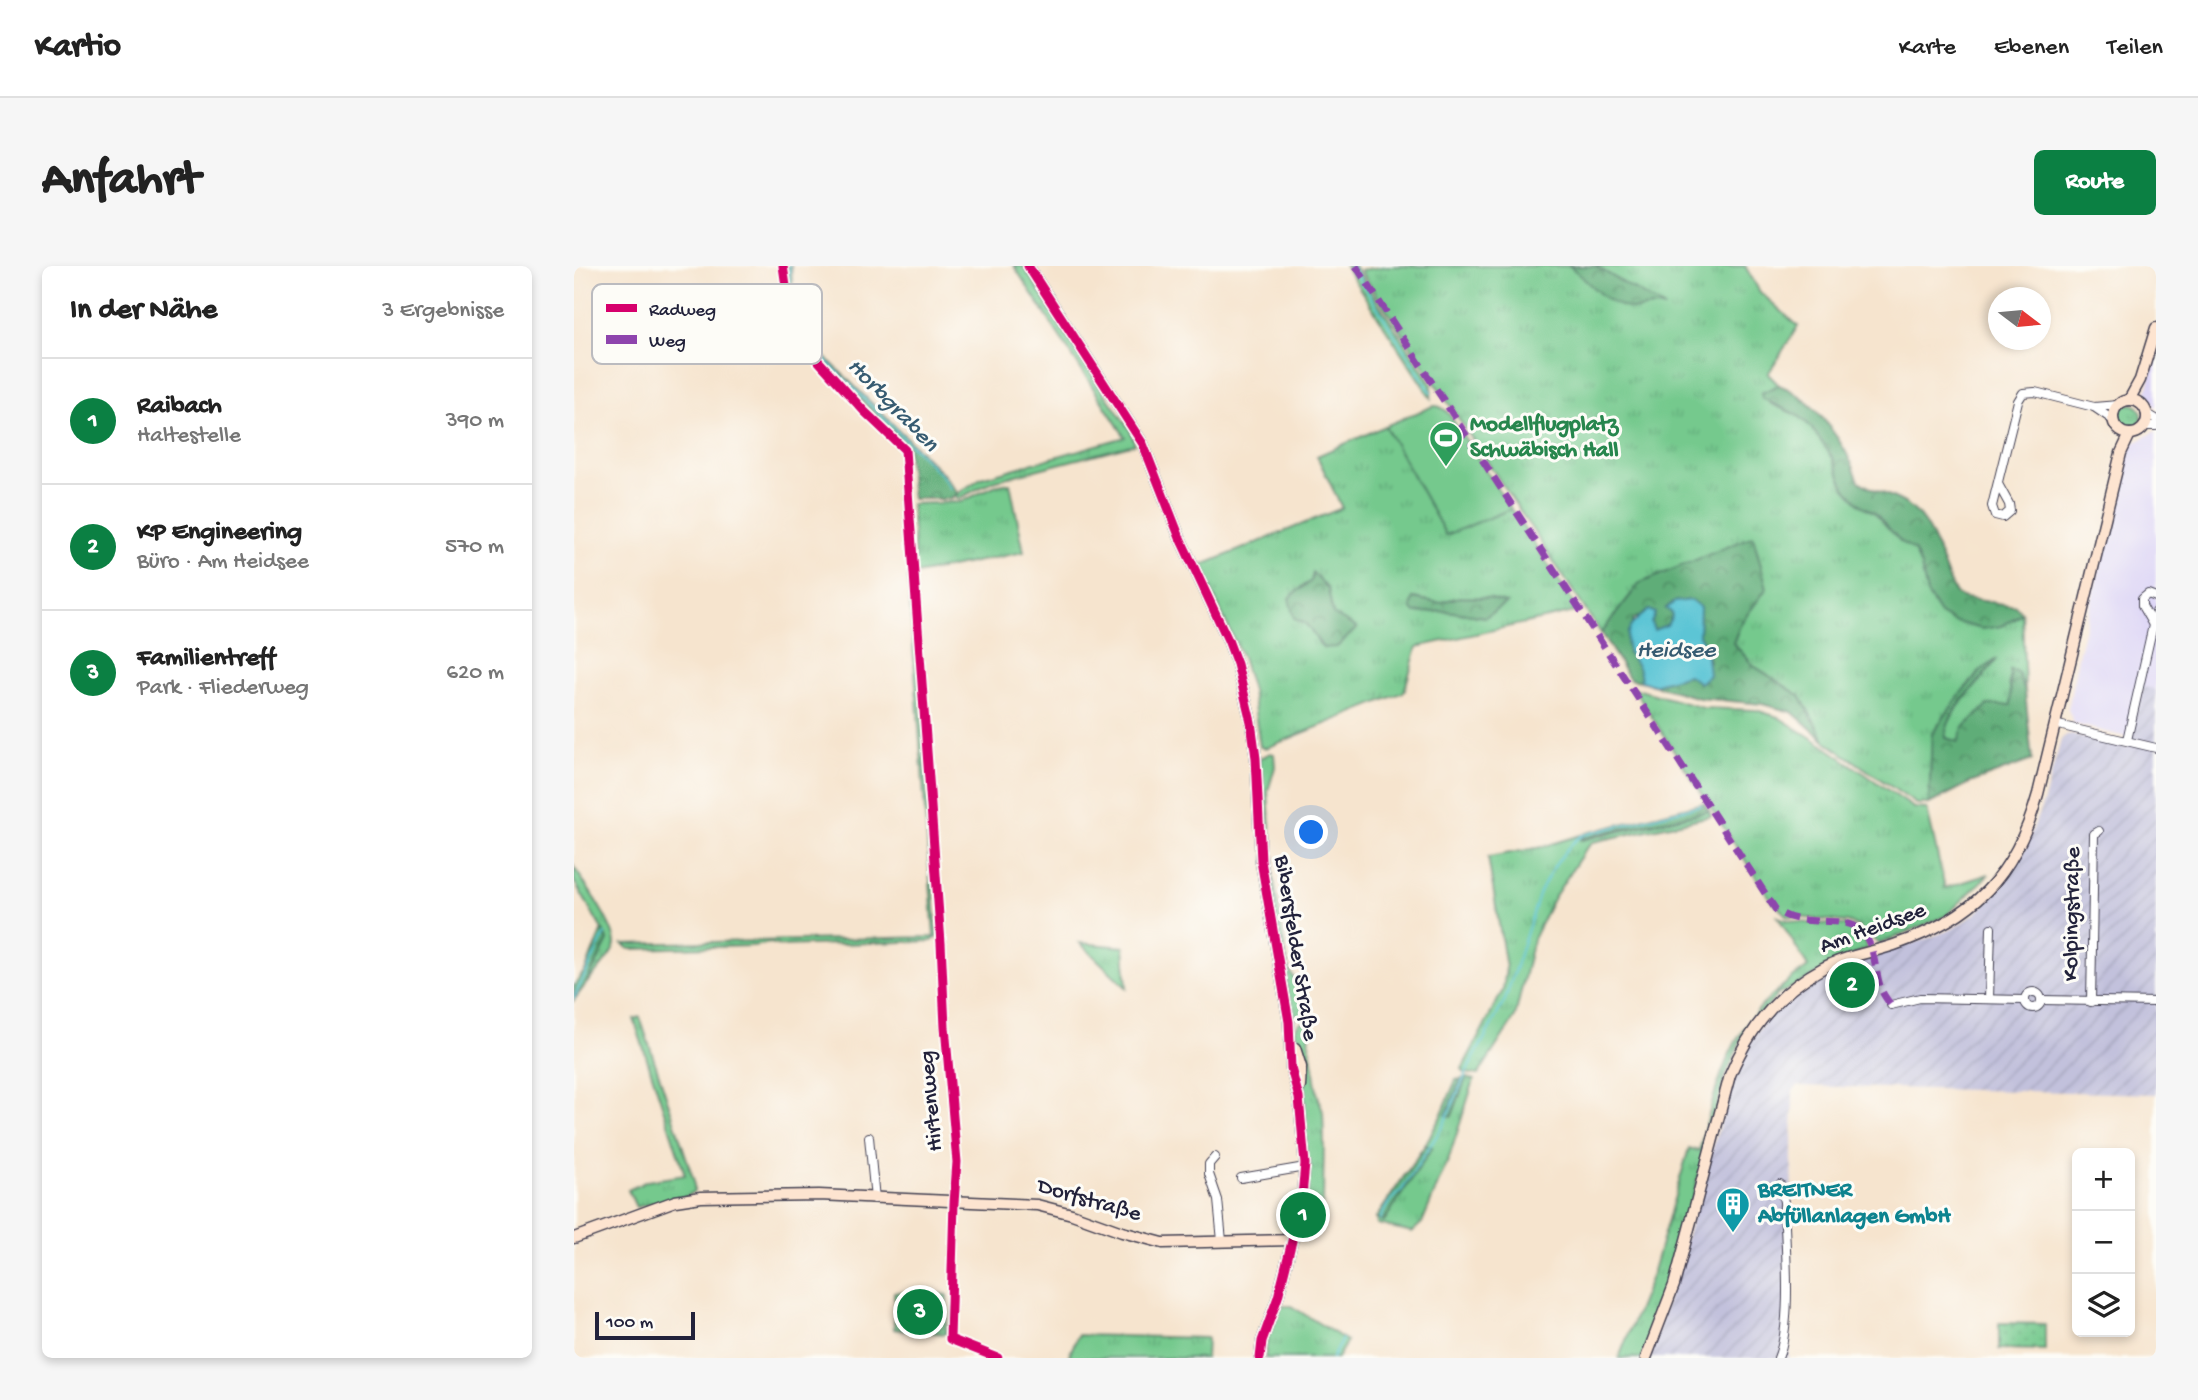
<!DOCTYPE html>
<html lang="de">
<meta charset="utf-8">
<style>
body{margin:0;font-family:"Gochi Hand",sans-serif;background:#f6f6f6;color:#222}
.controls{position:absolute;right:21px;bottom:21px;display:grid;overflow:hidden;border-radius:10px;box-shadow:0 4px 10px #0003}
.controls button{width:63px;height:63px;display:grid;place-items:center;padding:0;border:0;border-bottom:2px solid #e0e0e0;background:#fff;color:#222;font:35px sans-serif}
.compass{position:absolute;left:1414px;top:21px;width:63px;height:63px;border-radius:50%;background:#fff;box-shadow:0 4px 10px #0003;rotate:106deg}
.scale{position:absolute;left:21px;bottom:18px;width:100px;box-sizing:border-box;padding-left:7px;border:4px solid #22223b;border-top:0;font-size:19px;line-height:24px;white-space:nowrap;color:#22223b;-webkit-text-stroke:5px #fdfcf7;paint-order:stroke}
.you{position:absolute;left:738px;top:567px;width:24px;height:24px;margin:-18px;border:5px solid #fff;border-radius:50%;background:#1a73e8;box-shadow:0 0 0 10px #1a73e833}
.badge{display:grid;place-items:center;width:46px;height:46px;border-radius:50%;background:#0b8043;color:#fff;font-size:23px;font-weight:700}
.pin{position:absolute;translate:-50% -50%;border:4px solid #fff;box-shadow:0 2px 7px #0006}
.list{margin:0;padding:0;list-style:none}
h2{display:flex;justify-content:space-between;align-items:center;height:91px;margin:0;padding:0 28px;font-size:30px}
h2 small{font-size:23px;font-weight:400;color:#767676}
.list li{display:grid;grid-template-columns:46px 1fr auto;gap:21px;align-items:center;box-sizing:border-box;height:126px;padding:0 28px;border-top:2px solid #e0e0e0}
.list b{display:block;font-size:26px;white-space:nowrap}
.list p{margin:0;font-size:23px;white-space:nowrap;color:#767676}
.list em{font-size:23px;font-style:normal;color:#767676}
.icon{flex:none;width:38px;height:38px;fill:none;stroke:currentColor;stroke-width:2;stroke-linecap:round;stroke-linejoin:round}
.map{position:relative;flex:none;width:1582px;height:1092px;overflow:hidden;border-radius:10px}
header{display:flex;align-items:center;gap:42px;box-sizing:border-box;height:98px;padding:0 35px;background:#fff;border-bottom:2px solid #e0e0e0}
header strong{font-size:33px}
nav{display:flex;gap:38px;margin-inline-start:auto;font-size:24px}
.intro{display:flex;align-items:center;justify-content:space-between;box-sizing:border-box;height:168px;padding:0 42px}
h1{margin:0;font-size:49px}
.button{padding:18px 32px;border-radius:10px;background:#0b8043;color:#fff;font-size:24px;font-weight:700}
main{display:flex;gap:42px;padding:0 42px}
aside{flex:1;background:#fff;border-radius:10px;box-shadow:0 4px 10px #0003}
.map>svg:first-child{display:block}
.built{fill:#ddd5f6}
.industrial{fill:url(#industrial-furrows)}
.grass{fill:url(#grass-tufts);stroke:#4b7664;stroke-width:2;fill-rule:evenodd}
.forest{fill:url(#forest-crowns);stroke:#40685a;stroke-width:2}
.park{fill:url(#park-dots);stroke:#4b7664;stroke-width:2}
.pitch{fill:#74c98d;stroke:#4b7664;stroke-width:2}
.water{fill:#5bc5d5;stroke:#3e7488;stroke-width:2}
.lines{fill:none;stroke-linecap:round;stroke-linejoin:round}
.stream{stroke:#5bc5d5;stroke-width:2}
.street-casing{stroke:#423f51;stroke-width:10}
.secondary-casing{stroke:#423f51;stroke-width:13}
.street{stroke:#fff;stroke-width:8}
.secondary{stroke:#fde4d0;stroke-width:10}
.quiet{stroke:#8e44ad;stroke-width:7;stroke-dasharray:14 7;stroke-linecap:butt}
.cycleway-casing{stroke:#fdfcf7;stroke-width:13}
.cycleway{stroke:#d6006c;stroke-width:9}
.labels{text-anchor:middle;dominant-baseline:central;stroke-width:6;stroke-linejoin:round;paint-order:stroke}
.leisure-label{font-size:23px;font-weight:bold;fill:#27864d;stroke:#fdfcf7;text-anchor:start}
.street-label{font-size:23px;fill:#22223b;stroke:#fdfcf7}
.culture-label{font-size:23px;font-weight:bold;fill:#0d838f;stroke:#fdfcf7;text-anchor:start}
.water-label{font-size:24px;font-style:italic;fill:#365b71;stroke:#fdfcf7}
.key{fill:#fdfcf7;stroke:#bbbbbf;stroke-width:2}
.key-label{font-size:19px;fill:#22223b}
</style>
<header>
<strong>Kartio</strong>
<nav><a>Karte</a><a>Ebenen</a><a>Teilen</a></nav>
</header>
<div class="intro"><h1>Anfahrt</h1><a class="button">Route</a></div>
<main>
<aside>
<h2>In der Nähe<small>3 Ergebnisse</small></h2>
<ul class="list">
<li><span class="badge">1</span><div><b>Raibach</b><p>Haltestelle</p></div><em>390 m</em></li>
<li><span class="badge">2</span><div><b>KP Engineering</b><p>Büro · Am Heidsee</p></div><em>570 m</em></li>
<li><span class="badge">3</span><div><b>Familientreff</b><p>Park · Fliederweg</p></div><em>620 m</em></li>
</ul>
</aside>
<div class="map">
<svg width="1582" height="1092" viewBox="0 0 1582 1092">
<defs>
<pattern id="industrial-furrows" width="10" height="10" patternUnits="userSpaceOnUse" patternTransform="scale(1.75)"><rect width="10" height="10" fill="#c2c1dc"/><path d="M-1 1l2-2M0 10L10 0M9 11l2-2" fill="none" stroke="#a6a6be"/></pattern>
<pattern id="grass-tufts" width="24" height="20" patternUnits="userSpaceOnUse" patternTransform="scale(1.75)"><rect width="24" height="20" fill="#74c98d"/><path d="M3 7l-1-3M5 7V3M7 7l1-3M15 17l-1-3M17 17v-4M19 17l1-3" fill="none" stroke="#64ac7b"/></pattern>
<pattern id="forest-crowns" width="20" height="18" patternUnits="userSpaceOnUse" patternTransform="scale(1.75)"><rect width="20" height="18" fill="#5fad78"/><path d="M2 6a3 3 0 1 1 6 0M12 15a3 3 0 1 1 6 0" fill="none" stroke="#4e8c64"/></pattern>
<pattern id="park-dots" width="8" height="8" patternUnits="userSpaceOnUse" patternTransform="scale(1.75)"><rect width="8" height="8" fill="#74c98d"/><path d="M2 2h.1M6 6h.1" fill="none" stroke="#64ac7b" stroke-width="1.8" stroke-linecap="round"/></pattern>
</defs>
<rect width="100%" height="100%" fill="#fdfcf7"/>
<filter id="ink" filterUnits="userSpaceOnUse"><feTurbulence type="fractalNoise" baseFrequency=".0143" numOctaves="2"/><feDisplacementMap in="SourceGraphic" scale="14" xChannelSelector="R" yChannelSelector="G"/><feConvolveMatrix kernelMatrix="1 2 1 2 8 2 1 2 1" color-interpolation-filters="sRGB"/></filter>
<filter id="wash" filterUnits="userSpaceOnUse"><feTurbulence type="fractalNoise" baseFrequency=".00686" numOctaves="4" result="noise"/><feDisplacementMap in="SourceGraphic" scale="28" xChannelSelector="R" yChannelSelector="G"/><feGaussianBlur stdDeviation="1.57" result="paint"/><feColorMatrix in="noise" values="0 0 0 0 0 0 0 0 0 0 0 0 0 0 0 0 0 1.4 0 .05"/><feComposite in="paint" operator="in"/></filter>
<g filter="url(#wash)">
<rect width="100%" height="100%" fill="#f6e4ce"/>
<g class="built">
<path d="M1582 85V143L1573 126Z"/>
<path d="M1582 165V424L1568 421 1556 472 1500 458 1494 443 1505 386 1554 188 1559 178Z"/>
</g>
<path class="industrial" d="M1569 421 1582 424V828L1224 820 1219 825 1215 1092H1076L1162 804 1174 779 1191 755 1214 731 1239 713 1264 699 1349 674 1378 663 1401 648 1419 630 1449 588 1470 534 1487 474 1491 470 1498 469 1553 481Z"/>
<g class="grass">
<path d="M440 0H450L512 100 556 164 561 178 419 215 384 233 380 230 407 212 551 171Z"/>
<path d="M771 0H780L858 119 857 132Z"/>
<path d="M814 0H996L1009 11 1087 40 1021 0H1171L1186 26 1224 60 1194 108 1205 119 1187 127 1197 138 1225 150 1236 160 1259 192 1271 222 1287 239 1301 247 1327 276 1340 284 1347 300 1353 328 1440 354 1448 347 1451 425 1444 407 1435 415 1438 439 1384 476 1372 472C1369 448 1408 417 1421 395L1407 405 1388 426 1358 468 1355 538H1342L1251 475 1226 430 1180 400 1159 377 1167 357 1193 322 1066 317 1027 367 786 4Z"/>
<circle cx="1556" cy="150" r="12"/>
<path d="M811 160 872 269 937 243 1005 345 843 381 830 426 692 482 686 481 678 425 668 391 626 300 768 242 743 190ZM739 308C765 336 759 348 749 382L732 358 727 321 738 315ZM885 331 914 332 932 338 911 351 873 345 842 347 839 332 865 337Z"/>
<path d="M436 217 450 286 342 308 337 238 387 236 420 220Z"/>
<path d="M332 280H336L363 671 358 675 206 680 197 677 178 680 56 683 49 678 360 671Z"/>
<path d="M1059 422 1129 442 1182 444 1204 451 1249 479 1340 542 1353 543 1371 622 1415 608 1372 650 1305 678 1284 660 1273 656 1213 650 1197 634Z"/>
<path d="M696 487 700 488 701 501 694 525 699 609 714 702 734 735 736 744 734 750 724 752 718 748 694 629 685 493Z"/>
<path d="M1135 545 1137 550 1019 576 1011 584 979 633 959 673 941 751 904 809 891 807 888 803 929 724 932 702 914 591 968 581 1013 567 1008 574Z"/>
<path d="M0 601C10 617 41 660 41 678 41 687 19 710 12 718L34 674 0 615Z"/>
<path d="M1204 651C1227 661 1265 654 1281 663 1288 668 1290 674 1293 682L1203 729 1169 770 1151 810 1097 1012 1068 1092H1045L1078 1008 1115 882 1125 885C1148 800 1157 753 1234 701Z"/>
<path d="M506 677 550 681 553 722Z"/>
<path d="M66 751 120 915V925L114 930 62 941 54 924 73 915 111 909 60 753Z"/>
<path d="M738 753 735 775 743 826 749 846 750 872 749 938 731 934 730 802 720 763 725 757Z"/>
<path d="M892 812 900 814 875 892 848 957 838 966 803 958 802 952 809 955 858 881 851 879 867 850 882 814 887 813 872 849 878 850Z"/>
<path d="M707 1040H717L773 1075 763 1092H691C692 1074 696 1056 707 1040Z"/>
<path d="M504 1069 633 1072 632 1092H494Z"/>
</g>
<g class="forest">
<path d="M212 0H217L218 24 226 56 242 82 370 209 384 228 378 231V233H338L333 181 230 76C218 51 216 27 212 0Z"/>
<path d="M996 0H1021L1091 42C1079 38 1068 45 1057 43 1031 39 1014 15 996 0Z"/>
<path d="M1205 119C1242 133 1272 179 1285 215 1300 226 1320 229 1335 240 1362 261 1366 300 1382 328L1390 332 1442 340 1448 347 1428 360 1408 363 1378 355 1366 348 1353 328 1347 300 1340 284 1327 276 1301 247 1287 239 1271 222 1259 192 1236 160 1225 150 1188 132 1187 127Z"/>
<path d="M1179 270 1193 322 1167 357 1159 377 1180 400 1226 430 1251 475 1218 446 1188 438 1125 432 1079 419 1114 409 1135 396 1132 382 1125 369 1126 341 1118 334 1100 336 1092 342 1096 345 1098 350 1093 359 1080 364 1077 357 1081 347 1075 344 1059 354 1054 386 1067 401V415L1056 413 1027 367 1066 317Z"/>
<path d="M739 307 754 323 759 348 783 362 763 381 749 382 732 358 720 352 715 332 737 315Z"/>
<path d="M885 331 914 332 932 337 911 351 873 345 841 347 837 342 839 332 865 337Z"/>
<path d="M1423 393C1409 414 1369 447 1372 472L1384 476 1389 462 1414 439H1437L1436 404 1444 407 1451 425 1458 494 1396 517 1355 538 1358 468 1388 426 1407 405Z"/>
<path d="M1130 537 1135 545 1029 567 1006 574 1013 567Z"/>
<path d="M28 663 34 674 12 718 0 734V720L12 703Z"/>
<path d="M892 812 877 851 872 849 887 813Z"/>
<path d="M851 879 858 882 810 955 802 952Z"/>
</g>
<g class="park">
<path d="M320 1026 373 1029 372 1068 320 1063Z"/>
<path d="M1425 1057 1471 1058V1084L1425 1083Z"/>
</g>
<path class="pitch" d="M859 140C870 139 875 148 881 157L937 243 872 269 811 160Z"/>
<path class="water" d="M1117 334 1126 341 1125 369 1132 382 1135 409 1126 417 1114 409 1079 419 1067 415C1066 397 1059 398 1054 385 1047 365 1061 354 1075 344L1081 347 1077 357 1080 364 1093 359 1098 350 1096 345 1092 343 1100 336Z"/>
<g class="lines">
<g class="stream">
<path d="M215 0 216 31 221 53 236 79 368 210 376 222"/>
<path d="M777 0 857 126"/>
<path d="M0 732 31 668"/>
<path d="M806 953 814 938 827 925 869 860 894 803 931 734 965 629C973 611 992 578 1009 569L1127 539"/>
<path d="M758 1092 768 1073"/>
</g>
</g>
</g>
<g filter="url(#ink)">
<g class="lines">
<g class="street-casing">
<g id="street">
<path d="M1520 141 1539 154"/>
<path d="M1572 147 1582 153"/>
<path d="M1570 160H1582"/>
<path d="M1424 218 1435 238 1436 245 1429 251 1421 249 1418 240 1444 135 1449 127 1461 126 1520 141 1544 139"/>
<path d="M1579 359 1568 340V333L1574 328 1582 331"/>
<path d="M1480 458 1582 482"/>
<path d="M1553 474 1582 346"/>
<circle cx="1459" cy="734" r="8"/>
<path d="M369 729 383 896 380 937 376 1073"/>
<path d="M1415 733 1417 662"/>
<path d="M1467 734 1582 736"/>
<path d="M1517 736 1520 568 1525 565"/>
<path d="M1317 739 1346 732 1451 734"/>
<path d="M295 871 301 933"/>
<path d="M641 891 635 898V908L644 934 648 975"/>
<path d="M667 912 731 901"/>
<path d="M1204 1092C1219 1056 1211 977 1210 936L1206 918"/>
</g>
</g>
<g class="secondary-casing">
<g id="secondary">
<path d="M454 0 569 178 606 272 654 374 663 398 677 456 682 492 687 595 715 756 717 802 725 832 731 898 728 930 721 963 704 1031 688 1075 686 1092"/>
<path d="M1555 134 1566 114 1582 62"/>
<circle cx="1556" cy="151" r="17"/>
<path d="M721 782 727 801 726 821"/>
<path d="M0 972 101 935 127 931 245 929 463 939 498 948 548 966 589 977 718 974"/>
<path d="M1072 1092 1100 1019 1156 809C1175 763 1204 726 1249 702 1271 690 1296 687 1320 679 1400 651 1441 611 1464 528L1547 187 1556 168"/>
</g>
</g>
<use href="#street" class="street"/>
<use href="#secondary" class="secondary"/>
<path class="quiet" d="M782 0 1202 644C1228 664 1266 647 1286 664 1302 677 1300 707 1308 725 1310 730 1314 735 1317 739"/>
<g class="cycleway-casing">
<g id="cycleway">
<path d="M209 0 219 67 290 145 331 184 367 677 371 761 383 896 380 937 376 1073 424 1092"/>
<path d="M454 0 569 178 606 272 654 374 663 398 677 456 682 492 687 595 715 756 717 802 725 832 731 898 728 930 721 963 704 1031 688 1075 686 1092"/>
</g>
</g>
<use href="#cycleway" class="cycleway"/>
</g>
</g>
<defs>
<g id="stadium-pin" transform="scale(1.75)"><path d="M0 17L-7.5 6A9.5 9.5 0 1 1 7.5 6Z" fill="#2e9e5b" stroke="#fdfcf7"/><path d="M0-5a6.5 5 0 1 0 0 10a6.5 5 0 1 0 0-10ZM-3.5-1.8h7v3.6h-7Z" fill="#fff"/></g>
<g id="building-pin" transform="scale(1.75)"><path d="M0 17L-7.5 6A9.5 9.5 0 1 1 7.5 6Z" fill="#0f9aa8" stroke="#fdfcf7"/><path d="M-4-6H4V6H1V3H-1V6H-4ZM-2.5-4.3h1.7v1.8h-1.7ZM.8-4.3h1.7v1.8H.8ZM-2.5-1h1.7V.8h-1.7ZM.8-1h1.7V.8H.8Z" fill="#fff"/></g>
</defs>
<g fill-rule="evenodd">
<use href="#stadium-pin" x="872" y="172"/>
<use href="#building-pin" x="1159" y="938"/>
</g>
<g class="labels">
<g class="leisure-label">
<text x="896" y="159">Modellflugplatz<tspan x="896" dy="26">Schwäbisch Hall</tspan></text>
</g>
<g class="street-label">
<text transform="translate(1499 648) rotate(-89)">Kolpingstraße</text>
<text transform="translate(1299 663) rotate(-20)">Am Heidsee</text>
<text transform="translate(721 682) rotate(81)">Bibersfelder Straße</text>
<text transform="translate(358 835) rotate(-95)">Hirtenweg</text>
<text transform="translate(515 935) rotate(16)">Dorfstraße</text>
</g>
<g class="culture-label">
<text x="1184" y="925">BREITNER<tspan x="1184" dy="26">Abfüllanlagen GmbH</tspan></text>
</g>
<g class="water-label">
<text transform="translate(318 140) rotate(46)">Horbgraben</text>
<text x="1102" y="385">Heidsee</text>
</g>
</g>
<rect x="18" y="18" width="230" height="80" rx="10" class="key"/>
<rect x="32" y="38" width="31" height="8" fill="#d6006c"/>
<rect x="32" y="69" width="31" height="9" fill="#8e44ad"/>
<g class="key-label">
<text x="75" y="49">Radweg</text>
<text x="75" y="80">Weg</text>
</g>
</svg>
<div class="controls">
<button>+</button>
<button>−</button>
<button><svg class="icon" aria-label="layers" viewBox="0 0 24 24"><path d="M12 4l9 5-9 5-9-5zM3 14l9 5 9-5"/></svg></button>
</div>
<svg class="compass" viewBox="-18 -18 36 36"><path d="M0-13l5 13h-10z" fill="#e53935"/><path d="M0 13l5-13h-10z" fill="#767676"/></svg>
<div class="scale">100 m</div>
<div class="you"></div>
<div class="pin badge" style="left:729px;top:949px">1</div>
<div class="pin badge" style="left:1278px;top:719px">2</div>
<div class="pin badge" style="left:346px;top:1046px">3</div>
</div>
</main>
